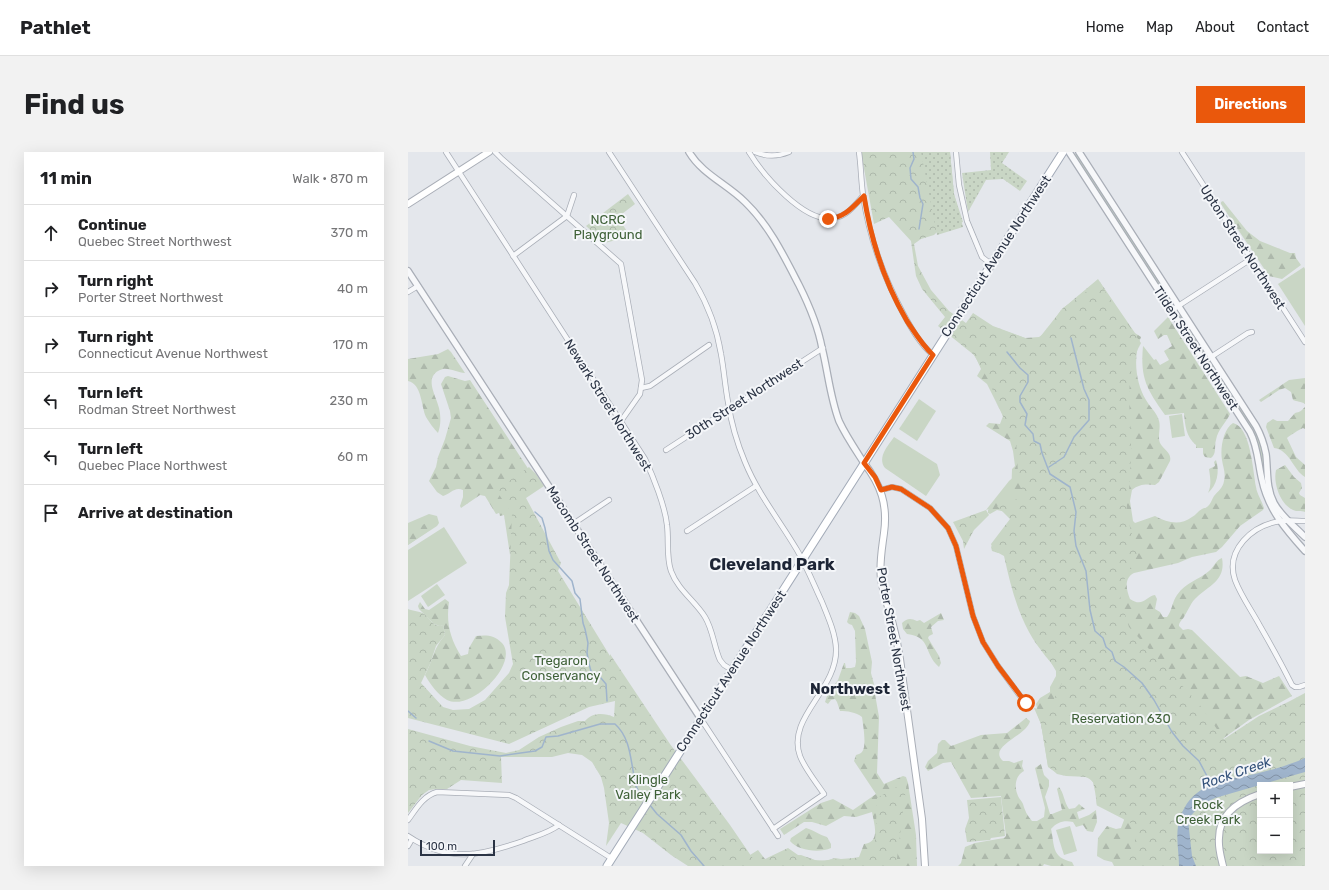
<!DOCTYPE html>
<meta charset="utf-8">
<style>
body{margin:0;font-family:Rubik,sans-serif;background:#f2f2f2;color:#202124}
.controls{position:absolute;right:12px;bottom:12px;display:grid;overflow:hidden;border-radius:0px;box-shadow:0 4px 16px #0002}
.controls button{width:36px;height:36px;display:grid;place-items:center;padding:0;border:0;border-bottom:1px solid #e0e0e0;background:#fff;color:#202124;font:20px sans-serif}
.scale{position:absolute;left:12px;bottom:10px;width:75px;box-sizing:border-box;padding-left:4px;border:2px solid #2b3445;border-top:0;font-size:11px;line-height:14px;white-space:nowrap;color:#2b3445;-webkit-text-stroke:3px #f4f6f9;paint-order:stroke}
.stop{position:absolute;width:12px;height:12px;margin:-9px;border:3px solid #ea580c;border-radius:50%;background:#fff}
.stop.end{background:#ea580c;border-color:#fff;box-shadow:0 1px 4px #0008}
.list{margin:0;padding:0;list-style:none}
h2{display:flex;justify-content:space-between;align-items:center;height:52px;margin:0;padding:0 16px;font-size:17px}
h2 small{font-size:13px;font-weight:400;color:#757577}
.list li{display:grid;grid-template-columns:26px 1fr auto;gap:12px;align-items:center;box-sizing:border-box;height:56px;padding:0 16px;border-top:1px solid #e0e0e0}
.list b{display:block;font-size:15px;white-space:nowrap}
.list p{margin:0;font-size:13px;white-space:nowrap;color:#757577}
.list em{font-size:13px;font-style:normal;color:#757577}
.icon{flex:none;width:22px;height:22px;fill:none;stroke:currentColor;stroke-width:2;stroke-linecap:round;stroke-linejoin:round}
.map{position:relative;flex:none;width:897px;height:714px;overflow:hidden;border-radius:0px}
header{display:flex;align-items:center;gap:24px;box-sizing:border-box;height:56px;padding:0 20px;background:#fff;border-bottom:1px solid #e0e0e0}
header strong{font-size:19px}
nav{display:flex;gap:22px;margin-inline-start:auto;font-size:14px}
.intro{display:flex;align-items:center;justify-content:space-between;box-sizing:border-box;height:96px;padding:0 24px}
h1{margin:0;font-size:28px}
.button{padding:10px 18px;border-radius:0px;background:#ea580c;color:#fff;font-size:14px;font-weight:700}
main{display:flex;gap:24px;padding:0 24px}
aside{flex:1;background:#fff;border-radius:0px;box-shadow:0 4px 16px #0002}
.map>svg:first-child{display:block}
.grass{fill:#c9d6c5}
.forest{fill:url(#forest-firs)}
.park{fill:url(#park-crowns);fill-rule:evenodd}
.garden{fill:url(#garden-dots)}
.water{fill:url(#water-waves)}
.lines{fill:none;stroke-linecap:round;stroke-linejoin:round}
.stream{stroke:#9fb4cc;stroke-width:1.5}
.minor-casing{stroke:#a9aeb7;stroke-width:6}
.tertiary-casing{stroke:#a9aeb7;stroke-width:8}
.secondary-casing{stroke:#a9aeb7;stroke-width:8}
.primary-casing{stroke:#a3abb8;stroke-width:9}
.minor{stroke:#f7f8fa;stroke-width:4.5}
.tertiary{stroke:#f7f8fa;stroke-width:5.5}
.secondary{stroke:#fff;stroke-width:6}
.primary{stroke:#fff;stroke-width:7}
.route{stroke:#ea580c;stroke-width:5}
.labels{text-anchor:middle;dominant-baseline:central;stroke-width:4;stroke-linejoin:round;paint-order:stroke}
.park-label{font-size:13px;fill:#3f6138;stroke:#f4f6f9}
.street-label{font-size:13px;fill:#2b3445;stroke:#f4f6f9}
.water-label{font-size:14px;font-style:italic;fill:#34527a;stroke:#f4f6f9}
.quarter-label{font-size:15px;font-weight:bold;fill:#1d2536;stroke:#f4f6f9}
.district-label{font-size:17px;font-weight:bold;fill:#1d2536;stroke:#f4f6f9}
</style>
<header>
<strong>Pathlet</strong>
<nav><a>Home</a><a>Map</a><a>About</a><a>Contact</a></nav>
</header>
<div class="intro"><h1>Find us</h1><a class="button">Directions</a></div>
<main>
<aside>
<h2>11 min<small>Walk · 870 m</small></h2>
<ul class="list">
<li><svg class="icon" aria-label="ahead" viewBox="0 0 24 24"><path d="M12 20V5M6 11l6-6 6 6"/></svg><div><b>Continue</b><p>Quebec Street Northwest</p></div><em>370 m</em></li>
<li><svg class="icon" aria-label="right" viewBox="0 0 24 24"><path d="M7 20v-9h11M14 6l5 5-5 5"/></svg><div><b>Turn right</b><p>Porter Street Northwest</p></div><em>40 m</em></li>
<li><svg class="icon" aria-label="right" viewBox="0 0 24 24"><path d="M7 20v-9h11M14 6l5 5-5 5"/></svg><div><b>Turn right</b><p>Connecticut Avenue Northwest</p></div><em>170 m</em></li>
<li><svg class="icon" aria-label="left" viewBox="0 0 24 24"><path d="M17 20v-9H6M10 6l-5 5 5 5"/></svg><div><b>Turn left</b><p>Rodman Street Northwest</p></div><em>230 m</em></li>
<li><svg class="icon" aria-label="left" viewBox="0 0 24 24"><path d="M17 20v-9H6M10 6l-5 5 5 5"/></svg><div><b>Turn left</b><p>Quebec Place Northwest</p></div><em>60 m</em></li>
<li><svg class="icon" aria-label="arrive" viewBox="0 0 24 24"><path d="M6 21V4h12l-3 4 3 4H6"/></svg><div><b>Arrive at destination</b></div></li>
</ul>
</aside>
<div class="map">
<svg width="897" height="714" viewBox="0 0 897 714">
<defs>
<pattern id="forest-firs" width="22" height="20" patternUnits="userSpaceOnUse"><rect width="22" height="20" fill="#c9d6c5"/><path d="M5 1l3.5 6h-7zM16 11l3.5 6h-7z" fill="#adb8ab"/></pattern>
<pattern id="park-crowns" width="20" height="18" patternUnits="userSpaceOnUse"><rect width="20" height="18" fill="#c9d6c5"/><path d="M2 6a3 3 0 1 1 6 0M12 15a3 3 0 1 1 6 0" fill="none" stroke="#adb8ab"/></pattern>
<pattern id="garden-dots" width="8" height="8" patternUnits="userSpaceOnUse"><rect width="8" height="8" fill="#c9d6c5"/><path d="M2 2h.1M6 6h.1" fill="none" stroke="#adb8ab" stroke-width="1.8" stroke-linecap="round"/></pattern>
<pattern id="water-waves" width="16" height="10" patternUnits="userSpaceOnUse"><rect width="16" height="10" fill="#9fb4cc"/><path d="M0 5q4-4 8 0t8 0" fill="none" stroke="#8293a7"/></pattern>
</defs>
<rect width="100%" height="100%" fill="#e4e7ec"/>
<g class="grass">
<path d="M667 2 670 3 764 148 763 151H761L665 4Z"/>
<path d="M896 115 897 117V174L870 132Z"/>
<path d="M770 162 774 163 845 273C853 289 856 303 857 321H854L849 295 769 164Z"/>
<path d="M511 247 528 259 509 289 491 277Z"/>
<path d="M774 262 777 284 764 286 761 264Z"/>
<path d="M486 285 529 312 532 323 518 344 477 316C469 305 480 294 486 285Z"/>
<path d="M610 321 614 342 607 348 578 358 601 329Z"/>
<path d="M21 362 29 364 31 371 29 374 0 393V371Z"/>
<path d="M36 375 59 411 0 449V398Z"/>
<path d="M29 432 37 443 20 455 13 444Z"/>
<path d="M662 674 669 699 656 703 648 678Z"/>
</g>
<g class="forest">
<path d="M815 49 839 79 852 89 882 101H887L888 106 893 113 874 127 861 124 813 52V50Z"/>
<path d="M690 127 727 181 733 185C725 204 727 230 738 248 742 255 748 260 750 266 754 274 749 284 752 291 756 298 764 301 762 309L751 330 747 333C738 332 731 332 724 338L722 349 725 369 727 371 747 364C760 371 772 374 784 365 788 363 790 359 794 357 797 355 796 357 799 355 803 352 804 347 806 344 810 339 815 336 816 329 818 321 815 315 814 308 812 297 815 277 825 271 843 275 845 320 848 335 849 342 854 349 856 356L855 358 832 374 814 395 808 400 784 405 770 411 726 421C716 426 718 437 722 447 735 456 738 444 747 443L749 447 747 457 752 460 755 465H759C764 459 764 450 769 443 778 430 791 428 801 419 806 415 808 408 814 406 818 428 802 433 789 445 783 450 781 457 777 463 775 468 771 469 771 474L775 478 780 477 784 478 830 523 832 525 838 524 855 531 871 524 884 544 841 568 813 588 768 714H706L704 710 696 708 689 704 690 686 699 674 708 677 713 676 716 668 715 663 694 651 689 654C687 647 689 638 686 632 680 621 667 625 657 623 651 622 645 619 640 615L633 572 628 559 629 556 628 552 632 546 642 540V535L648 524V519L642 509 632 495 600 410 595 401H590L584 399 583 395 603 367 598 360 589 358 582 362 580 361V358L587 348 595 350 610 344C610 339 607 339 605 335 603 330 604 322 604 317L607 314 605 299 602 289 578 274 581 271 592 272 595 264 579 232 569 224 573 217 568 206 562 197 580 173 617 186 631 185 637 181 653 158Z"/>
<path d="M760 165 822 262C818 271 810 277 808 288 806 294 809 302 803 306L797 305 795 302V296H788V293C778 285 777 273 776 261L757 263C739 237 732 227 735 194L736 195 746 208 748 207 752 213 761 208 756 199 764 194 759 183H756L750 187 746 179Z"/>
<path d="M40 197 43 200 57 221C50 221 42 216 35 217 14 223 28 243 31 256 33 265 33 273 30 281 26 277 21 270 18 265 13 254 14 232 0 229V207L30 202Z"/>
<path d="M40 224 57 229 62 228 121 318 102 403 96 363 92 364 91 361 88 362 77 344 72 343 53 356 52 354 55 345V338C47 334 42 342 35 344L29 340 21 329 28 315 30 305 37 287 43 266 42 259 33 232 37 225Z"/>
<path d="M897 226V277L895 276C892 277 881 284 879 286L888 305 897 313V325C885 318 882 298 866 296L858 275 859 271 865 267 869 269H880L887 261C892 260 893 259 897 255V252C893 249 889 250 885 248L883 240 877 236 871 238 853 250 851 248 881 228Z"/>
<path d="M808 308C812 320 809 333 800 341 804 333 802 325 801 317L807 314 806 310Z"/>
<path d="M877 313 886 325 893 331 894 336 891 341 892 343 897 346V360C893 358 889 360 885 358 872 352 865 331 868 318Z"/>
<path d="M23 369 28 370 29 371 26 375 0 393V386C7 379 13 372 23 369Z"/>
<path d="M37 447 41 450C38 471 42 486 53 504L60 502 61 496 68 484C79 483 86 483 94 491 112 511 63 560 39 548 30 543 22 532 17 523 25 508 25 497 37 483L35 473 32 474 26 472 11 457 10 454 12 450 17 457 21 458Z"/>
<path d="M442 460 447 461 451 464 457 477 464 510 463 521 467 536 461 540 462 542H467L471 565 469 621 476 632 495 624 498 625 500 631 508 683 509 714H316L342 703 350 698 357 707 366 705 393 703 407 708 417 709 427 706 439 708 451 705 456 692C473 690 466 672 464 660L448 665 436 664 418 674 404 670H396L376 683 372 677 413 651 425 647 445 658 468 642 446 609 448 603C450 602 452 602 454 600 459 594 455 573 454 565 448 560 439 559 432 559L429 550 427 547 423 548 420 552 417 550 420 541 430 528 436 511H437L438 516H443L447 515 448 510 447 479 444 473 441 472 439 470Z"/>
<path d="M533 461 536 468 530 469 523 475 525 482 521 484 520 486 531 504 533 511 531 515C515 501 524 485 499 482L495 477 494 471C499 466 503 466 509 469L512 468 516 471Z"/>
<path d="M618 566 622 569C619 584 579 594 595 609H601L606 611 615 608 614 614 616 619C607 624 606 635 610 644 611 647 614 649 615 652 617 659 619 663 624 669H629L636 665 637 656 627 616 633 612 636 623 641 628V634L637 645 642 662H644L654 658 649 637 651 635C656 641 656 650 661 657L667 656 671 652 677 657 669 660 671 667 681 663 688 658 689 670 685 680 679 679 675 673 668 675 665 670C656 668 649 670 643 677 647 694 643 705 664 710L666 714H643L636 712 635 714H550L553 711 557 695 567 691 596 686 598 684 593 644 563 646 543 610 535 611 520 619 517 615 520 609 529 601 530 592 534 588H537L543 594 546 593 573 583 599 581Z"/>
<path d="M398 676C406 678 411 683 419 685L423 692V696C412 701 390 699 382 689L383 686Z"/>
</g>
<g class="park">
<path d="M453 0H542L546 42 555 70 532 77 526 83 513 87 506 92 510 114 523 138 541 159 558 171 565 161 585 174 628 190 655 156 692 130 699 143 733 191C714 224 724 269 723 305 722 317 722 328 721 339 720 346 718 353 719 360 721 375 726 388 730 402L711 437 713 449 721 475 791 552 816 587 851 564 882 549 897 541V714H716L733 673 723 671 690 654 685 630 681 625 658 624 649 622 640 614 633 572 626 556 640 559 656 527C644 511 630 497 621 480 608 456 602 431 596 404L585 398 583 392 602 367 589 354 607 348 614 342 610 321 608 288 598 272 581 229 566 203 530 174 537 165 514 137 508 124 503 89 481 65 466 72ZM852 633H882V699H852Z"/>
<path d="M220 42 227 52 210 65 220 81 208 88 197 91 178 74Z"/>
<path d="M121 315 128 322 136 334 118 346 153 411 150 419 202 504V502L262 592 322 673 350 714H280L263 703 235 681 213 671 198 694 201 671 196 636 193 625 184 610 174 603 160 601 144 605H93L94 631 53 628 39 637H29L21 638 14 643 0 661V577L62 594 98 601 111 598 131 585 153 575 170 569H177C185 560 196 561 206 565L207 549 181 555 101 592 0 566V457C5 459 12 459 16 462 23 467 25 476 35 473L37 483 28 494 22 512 13 531 35 555 45 558 61 557 77 548 101 521 105 512 97 465 98 441 101 433 104 362 88 338Z"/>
<path d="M578 358 581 363 566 378 556 397 555 389 545 370Z"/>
<path d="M499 629 488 714H360L359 706 380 696 390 703 409 709 457 705C459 702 463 699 465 696 469 690 468 655 469 646Z"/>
<path d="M593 645 597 684 583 686 582 688 559 690 557 677 561 666 559 648Z"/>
</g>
<g class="garden">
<path d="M513 0H542L546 42 555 75 529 83Z"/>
<path d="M582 0H601L594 11 619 29 612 39 595 27 578 28 560 60 554 21 583 18Z"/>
</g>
<path class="water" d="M897 606V620L807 646C795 651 787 657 780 668L784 704 788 714H771C771 701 768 688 770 674 772 662 779 648 789 641 805 628 828 626 847 622 864 618 881 613 897 606Z"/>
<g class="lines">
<g class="stream">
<path d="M505 0 506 7 502 16 503 27 510 35 512 46 515 52 511 77"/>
<path d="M599 200 612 216 620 223V230L612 244V250L619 262 617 273 625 282 626 289 632 292 634 301 642 322 662 335 668 360 666 379 668 394 678 419 682 458 687 479 695 486 698 495 704 500 707 509 716 515 734 531 746 548 764 580 775 594 791 609 800 626 803 635"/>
<path d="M641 315 656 305 666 285 681 268V248L676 237 663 186"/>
<path d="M127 360 134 366 137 376 141 399 145 408 164 429 167 441 172 447 175 471 177 477 180 491 179 501 181 512 183 519 192 525 198 532 199 549"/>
<path d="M0 559 8 566"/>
<path d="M21 589 45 599 92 604 127 599 134 595 138 585 150 584 192 572H207C225 588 222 615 229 636 231 641 235 646 238 649"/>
<path d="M241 652 249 662 273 683 283 699 296 714"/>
</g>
<g class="minor-casing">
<g id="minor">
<path d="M38 0 237 307C245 324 257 354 259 373 261 388 258 404 263 419 270 438 287 449 297 465 305 478 306 495 312 508L316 513 324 518"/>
<path d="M87 0 94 7 213 112 234 228 232 242 213 269"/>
<path d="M201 0 287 131C300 153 309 177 313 202 316 218 317 234 320 250 323 270 329 291 337 310 350 342 372 369 389 398 399 415 406 433 414 450 420 465 427 480 428 496 430 538 378 565 392 604 397 617 408 630 416 642L365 677"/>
<path d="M341 0C355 23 397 72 426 66 439 64 447 53 455 44"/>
<path d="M347 0C359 5 369 5 381 0"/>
<path d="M451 0C453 14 453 28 455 43 461 84 475 124 495 161 503 176 512 192 525 203"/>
<path d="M548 0 551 33 559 69 574 105 583 112"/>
<path d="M774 0 897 190"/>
<path d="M105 104 159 64 166 43"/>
<path d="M0 140 10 134"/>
<path d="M764 158 843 107"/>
<path d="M803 205 840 181 844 180"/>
<path d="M233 236 242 234 301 193"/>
<path d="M258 298 415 196"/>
<path d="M473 338 484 335 493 337 522 356 540 376 548 394 565 464 575 490 590 514 621 556"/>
<path d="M897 369C889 369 881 368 873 369 844 373 817 398 827 428 833 444 844 459 852 474 863 493 874 513 884 533L887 535H891L897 533"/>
<path d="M165 372 201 348"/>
<path d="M279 379 348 334"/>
<path d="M293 567 370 684"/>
<path d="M0 668C8 657 15 644 29 640L101 643 108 646 203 706"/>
<path d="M0 684C40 711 72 704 115 689 127 684 141 681 151 673"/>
<path d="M0 694 4 687"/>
<path d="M57 714 65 702"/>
</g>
</g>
<g class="tertiary-casing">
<g id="tertiary">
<path d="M281 0C294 22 319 32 337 50 361 73 376 104 391 133 401 153 410 174 414 196 420 220 422 245 431 269 438 284 447 297 456 311"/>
<path d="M661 0 842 280C850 295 850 312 854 328 860 357 878 378 897 399"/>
<path d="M671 0 848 274C853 283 856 292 858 302 860 319 858 336 866 351 873 364 886 374 897 385"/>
<path d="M0 119 293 567"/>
</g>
</g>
<g class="secondary-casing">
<g id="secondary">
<path d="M0 52 81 0"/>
<path d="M456 311C473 333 480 353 476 381 474 397 471 411 473 427 475 440 479 452 483 465 487 479 490 493 492 507L514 667 517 714"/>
<path d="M882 635 897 632"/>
<path d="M815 714C813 705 810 696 811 686 811 662 831 649 852 642"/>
</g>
</g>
<g class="primary-casing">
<path id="primary" d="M199 714 655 0"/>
</g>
<use href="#minor" class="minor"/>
<use href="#tertiary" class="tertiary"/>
<use href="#secondary" class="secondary"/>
<use href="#primary" class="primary"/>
</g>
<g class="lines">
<path class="route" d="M420 67C436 66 445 55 456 44 463 88 476 130 499 169 507 181 514 193 525 203L456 311 467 325 473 338 484 335 493 337 522 356 540 376 548 394 565 464 575 490 590 514 618 551"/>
</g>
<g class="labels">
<g class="park-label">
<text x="200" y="67">NCRC<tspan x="200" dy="15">Playground</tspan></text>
<text x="153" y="508">Tregaron<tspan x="153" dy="15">Conservancy</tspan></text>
<text x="713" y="566">Reservation 630</text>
<text x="240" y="627">Klingle<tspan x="240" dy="15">Valley Park</tspan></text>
<text x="800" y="652">Rock<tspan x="800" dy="15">Creek Park</tspan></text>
</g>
<g class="street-label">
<text transform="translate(835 95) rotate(57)">Upton Street Northwest</text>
<text transform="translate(588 104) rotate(-57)">Connecticut Avenue Northwest</text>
<text transform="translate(788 196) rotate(57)">Tilden Street Northwest</text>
<text transform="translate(336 247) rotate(-33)">30th Street Northwest</text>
<text transform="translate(200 253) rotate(58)">Newark Street Northwest</text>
<text transform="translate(185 402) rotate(57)">Macomb Street Northwest</text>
<text transform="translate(486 487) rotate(80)">Porter Street Northwest</text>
<text transform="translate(323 519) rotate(-57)">Connecticut Avenue Northwest</text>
</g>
<g class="water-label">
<text transform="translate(828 621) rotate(-19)">Rock Creek</text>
</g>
<g class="quarter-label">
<text x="442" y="537">Northwest</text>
</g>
<g class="district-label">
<text x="364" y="412">Cleveland Park</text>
</g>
</g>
</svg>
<div class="controls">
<button>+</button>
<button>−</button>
</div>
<div class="scale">100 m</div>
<div class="stop" style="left:618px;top:551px"></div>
<div class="stop end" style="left:420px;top:67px"></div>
</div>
</main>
